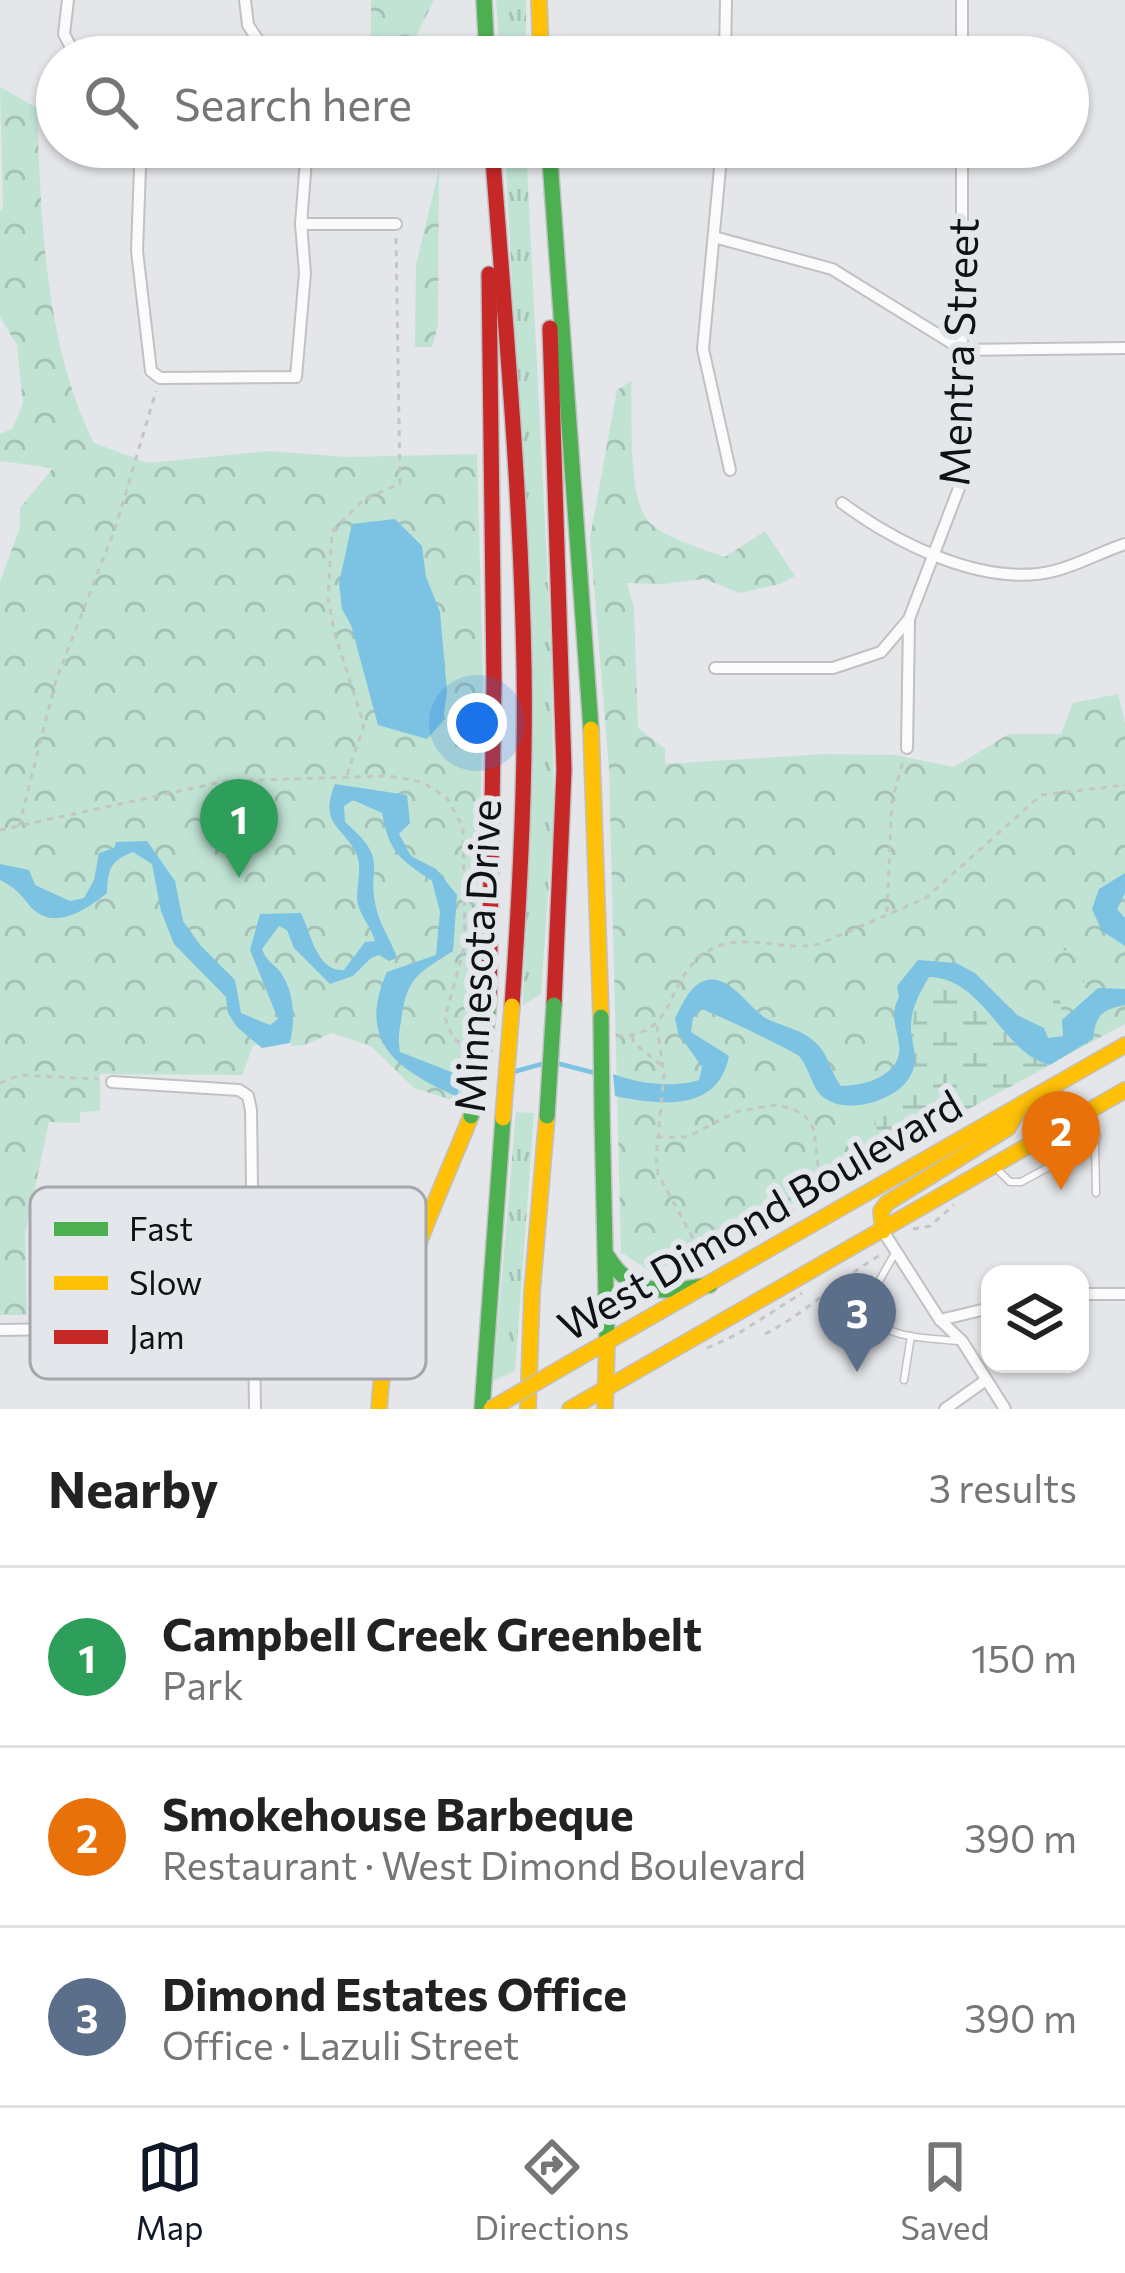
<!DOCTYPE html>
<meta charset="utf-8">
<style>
body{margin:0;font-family:Commissioner,sans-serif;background:#f6f6f6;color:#222}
.controls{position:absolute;right:36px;bottom:36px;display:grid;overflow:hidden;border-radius:24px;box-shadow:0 3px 9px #0004}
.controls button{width:108px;height:108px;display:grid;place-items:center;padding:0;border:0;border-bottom:3px solid #e0e0e0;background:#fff;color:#222;font:60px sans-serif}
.you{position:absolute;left:477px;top:723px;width:42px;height:42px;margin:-30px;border:9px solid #fff;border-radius:50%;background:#1a73e8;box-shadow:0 0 0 18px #1a73e833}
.badge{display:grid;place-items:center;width:78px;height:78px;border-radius:50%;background:#111827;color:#fff;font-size:39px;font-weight:700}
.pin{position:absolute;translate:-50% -99px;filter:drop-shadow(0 3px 6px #0008)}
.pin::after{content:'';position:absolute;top:63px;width:42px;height:36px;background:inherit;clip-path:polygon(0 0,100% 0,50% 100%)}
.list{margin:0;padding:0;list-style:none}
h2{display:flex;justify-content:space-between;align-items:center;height:156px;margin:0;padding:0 48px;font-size:51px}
h2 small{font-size:39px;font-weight:400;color:#767676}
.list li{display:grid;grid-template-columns:78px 1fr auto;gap:36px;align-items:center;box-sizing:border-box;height:180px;padding:0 48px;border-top:3px solid #e0e0e0}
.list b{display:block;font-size:45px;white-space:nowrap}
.list p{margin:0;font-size:39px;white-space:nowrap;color:#767676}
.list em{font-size:39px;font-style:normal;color:#767676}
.icon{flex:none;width:66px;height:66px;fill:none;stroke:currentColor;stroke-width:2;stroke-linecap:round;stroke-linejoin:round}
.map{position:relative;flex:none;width:1125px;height:1409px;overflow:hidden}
.search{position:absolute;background:#fff;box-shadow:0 3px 9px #0004;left:36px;right:36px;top:36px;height:132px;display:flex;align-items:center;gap:30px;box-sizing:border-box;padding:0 42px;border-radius:66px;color:#767676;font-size:45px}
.sheet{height:696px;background:#fff}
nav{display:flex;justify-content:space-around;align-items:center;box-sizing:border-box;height:168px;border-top:3px solid #e0e0e0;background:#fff;font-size:33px;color:#767676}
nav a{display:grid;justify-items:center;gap:6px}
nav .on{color:#111827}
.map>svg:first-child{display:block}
.grass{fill:url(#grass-tufts)}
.forest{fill:url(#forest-crowns)}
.wetland{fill:url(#wetland-marsh)}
.water{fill:#7cc2e2}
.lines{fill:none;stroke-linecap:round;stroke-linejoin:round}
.stream{stroke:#7cc2e2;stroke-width:4.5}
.lane-casing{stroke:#c0c1c3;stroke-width:9}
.street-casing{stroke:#c0c1c3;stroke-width:14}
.fast-casing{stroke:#c0c1c3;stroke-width:18}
.slow-casing{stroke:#c0c1c3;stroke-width:18}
.jam-casing{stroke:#c0c1c3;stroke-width:18}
.path{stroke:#c4c5c6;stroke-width:3;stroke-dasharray:6 6;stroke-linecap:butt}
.lane{stroke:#fbfbfc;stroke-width:6}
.street{stroke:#fbfbfc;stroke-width:10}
.fast{stroke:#4caf50;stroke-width:15}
.slow{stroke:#ffc107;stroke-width:15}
.jam{stroke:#c62828;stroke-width:15}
.fast-bridge-casing{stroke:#c0c1c3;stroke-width:18;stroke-linecap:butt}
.slow-bridge-casing{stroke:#c0c1c3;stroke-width:18;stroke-linecap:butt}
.fast-bridge{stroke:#4caf50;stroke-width:15}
.slow-bridge{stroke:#ffc107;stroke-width:15}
.labels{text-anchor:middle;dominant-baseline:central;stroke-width:12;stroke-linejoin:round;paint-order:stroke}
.street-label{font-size:42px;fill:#101113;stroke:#e3e6ea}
.key{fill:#e3e6ea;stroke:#a4a6aa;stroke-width:3}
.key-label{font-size:33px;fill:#101113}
</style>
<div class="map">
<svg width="1125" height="1409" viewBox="0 0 1125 1409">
<defs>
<pattern id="grass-tufts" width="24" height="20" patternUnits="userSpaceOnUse" patternTransform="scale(3)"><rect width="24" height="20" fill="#c0e3d4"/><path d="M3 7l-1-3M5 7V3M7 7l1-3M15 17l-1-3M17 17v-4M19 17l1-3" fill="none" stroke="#a4c2b5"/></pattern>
<pattern id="forest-crowns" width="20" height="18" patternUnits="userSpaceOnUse" patternTransform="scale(3)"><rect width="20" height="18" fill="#c0e3d4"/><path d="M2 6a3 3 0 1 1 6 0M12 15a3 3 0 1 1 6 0" fill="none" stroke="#a4c2b5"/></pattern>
<pattern id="wetland-marsh" width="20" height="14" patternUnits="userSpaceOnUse" patternTransform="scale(3)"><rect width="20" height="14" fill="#c0e3d4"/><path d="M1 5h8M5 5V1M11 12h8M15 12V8" fill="none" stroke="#a4c2b5"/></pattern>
</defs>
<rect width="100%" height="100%" fill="#e4e6e9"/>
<g class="grass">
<path d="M496 0H526V57H500Z"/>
<path d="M505 147H526L551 645 554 809 541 994 523 1005 533 687Z"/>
<path d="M516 1112 534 1113 515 1371 493 1381Z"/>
</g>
<g class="forest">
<path d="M371 0H434L406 57H371Z"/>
<path d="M0 87 37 108C41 218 44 343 94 443L148 463 269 451 347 457 477 454 483 679 480 834 472 1013 461 1103 414 1088 371 1046 331 1033 305 1045 291 1046V1038L253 1046 242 1075 100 1074V1111L80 1112V1123L49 1122 25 1235 27 1315H0V582L20 527V508L53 468 0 461V434L12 429 23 404 17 345 0 317V211L3 207Z"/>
<path d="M439 170 438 325 432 347H415L416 265Z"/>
<path d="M631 381C633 414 627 496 648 521 662 537 705 550 725 557L765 531 795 576 780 584 740 593 704 579 664 584 627 583 634 608 638 728 665 749V764L825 754 895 755 954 767 1009 734H1061L1073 703 1118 694 1125 723V1024L685 1261 648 1270 621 1252 609 768 590 538 617 390Z"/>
</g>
<g class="wetland">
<path d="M1053 937 1074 940 1083 965 1084 988H1098L1085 1001 1077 988V960L1069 951 1049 948 1047 954 1059 985 1063 1028 1047 1016 1046 969 1037 951Z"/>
<path d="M929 977C985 978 1002 1054 1050 1065L882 1156 872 1103 885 1099 917 1049C908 1022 915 1001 929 977Z"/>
</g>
<g class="water">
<path d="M395 519 422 546 426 577 440 612 447 691 443 721 427 739 378 725 351 625 342 609 339 583 352 524Z"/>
<path d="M335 784 407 795 410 823 399 834 411 856 436 869 457 895 453 951C417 974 407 977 401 1021 399 1032 398 1040 400 1052L459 1075 458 1097C400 1071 355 1044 387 972L436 955 440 912 432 881C400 859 389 853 382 813L353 800 344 806 345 822C393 864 364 864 377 911 381 927 392 942 397 958L389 961 379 955 371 958 353 976 330 984 294 948 287 930 279 926 262 949C267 963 274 963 281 973 295 994 295 1020 290 1043L262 1048 237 1027 228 1013 226 997 174 944 161 911 152 864 133 852C110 861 108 869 107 893 86 910 52 933 29 905 20 893 14 887 0 880V864L29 870 35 885 70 901 84 898 94 880 99 853 114 848 116 842 147 841 175 881 183 921 201 946 235 980 241 1013 270 1025 278 1019 250 950 260 914 301 913C311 934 317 972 344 970L365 942 375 941C371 926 357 912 357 898 357 883 363 865 355 851 341 825 319 824 335 784Z"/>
<path d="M1125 873V893L1117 909 1125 918V946L1102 931 1092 909 1099 889Z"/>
<path d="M918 960 956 963 975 973 1017 1015 1044 1028 1048 1038 1063 1036 1062 1020 1098 988 1125 989V1005C1101 1010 1096 1015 1093 1039L1050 1065C1002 1054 985 978 929 977 920 991 910 1011 911 1029 912 1047 921 1063 907 1081 891 1102 845 1115 823 1097 812 1088 809 1068 800 1057 796 1052 708 1010 701 1009L693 1018 691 1032 729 1056C718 1113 660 1105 615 1096L613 1074C639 1084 673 1088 699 1080L702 1067 678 1033 675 1018C682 1006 689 986 704 981 729 972 749 1009 767 1019 786 1028 803 1029 818 1045 829 1056 831 1074 841 1086 865 1086 903 1075 899 1045 897 1025 889 1017 899 997L897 986Z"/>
</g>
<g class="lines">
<g class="stream">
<path d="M560 1064 595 1073"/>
<path d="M513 1072 542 1064"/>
</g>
<g class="lane-casing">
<g id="lane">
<path d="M1095 1142 1096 1193"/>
<path d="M997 1169 1010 1182H1021L1095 1142 1097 1136 1085 1117"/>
<path d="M895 1253 873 1292 868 1316C888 1339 930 1338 958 1341"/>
<path d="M904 1380 911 1336"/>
</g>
</g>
<g class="street-casing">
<g id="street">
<path d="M68 0 64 34 76 57"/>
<path d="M245 0 248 25 269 57"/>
<path d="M962 0V57"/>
<path d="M725 57 726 0"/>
<path d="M130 147 140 168 137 251 151 371 160 378 296 377 305 273 301 224 307 147"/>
<path d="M722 147 703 349 730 470"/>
<path d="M301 224H396"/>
<path d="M714 237 832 269 963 350 1125 348"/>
<path d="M842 503C896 543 984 588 1054 571 1078 565 1101 552 1125 544"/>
<path d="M715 668H833L881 652 909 619 959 488 962 463V147"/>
<path d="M907 748 909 622"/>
<path d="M112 1082 239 1090 248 1096 251 1110 255 1409"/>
<path d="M883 1231 940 1320 962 1341 1005 1409"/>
<path d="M1080 1294H1125"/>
<path d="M940 1320 990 1308"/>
<path d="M0 1330 251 1326"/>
<path d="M945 1409 986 1380"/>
</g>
</g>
<g class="fast-casing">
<g id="fast">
<path d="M484 0 487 57"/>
<path d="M549 147 591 729"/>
<path d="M602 1114 607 1342"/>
<path d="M608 1257C632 1298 668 1292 710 1285"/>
<path d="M482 1409 503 1118"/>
</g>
</g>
<g class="slow-casing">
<g id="slow">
<path d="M539 0 541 57"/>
<path d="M591 729 601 1017"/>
<path d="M883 1231 881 1211 887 1203 1008 1128 1019 1109"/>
<path d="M570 1363 1125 1045"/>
<path d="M379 1409C385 1303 432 1213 471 1116"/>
<path d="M528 1409 532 1292 547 1116"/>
<path d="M570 1409 1125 1090"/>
<path d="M605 1409 607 1342"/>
</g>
</g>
<g class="jam-casing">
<g id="jam">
<path d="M492 147C505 320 521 494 524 668 526 781 520 893 512 1006"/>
<path d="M489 274 494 681 489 999"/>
<path d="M550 328 564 770 554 1005"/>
</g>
</g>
<g class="path">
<path d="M347 775 364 725 334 631 328 599 332 532 364 499 400 484 396 237"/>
<path d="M19 826 56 680 116 526 156 391"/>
<path d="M0 830 226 781 388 776 422 782 446 797 463 827 465 944 445 1018 453 1038 470 1050"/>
<path d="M887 912 892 801 903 761"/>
<path d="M657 1026 664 1075 656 1158 658 1174 700 1251"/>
<path d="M617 1036C676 1037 665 984 701 956 738 926 783 955 822 943L926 898 1041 795 1125 785"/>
<path d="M632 1036 634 1043 662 1066"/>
<path d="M0 1083 20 1075 98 1079"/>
<path d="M657 1137H687L736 1112 772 1105 792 1108 806 1117 814 1130 819 1176 809 1201 695 1266"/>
<path d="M820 1170 839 1182"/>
<path d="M913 1229 930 1226 954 1205"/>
<path d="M765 1334C808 1312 840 1278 882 1254"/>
<path d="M707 1348 736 1335 802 1293"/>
</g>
<use href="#lane" class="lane"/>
<use href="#street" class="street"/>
<use href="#fast" class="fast"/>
<use href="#slow" class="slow"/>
<use href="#jam" class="jam"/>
<g class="fast-bridge-casing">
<g id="fast-bridge">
<path d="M601 1017 602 1114"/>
<path d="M471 1116 483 1060 489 999"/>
<path d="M547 1116 554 1005"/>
</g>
</g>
<g class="slow-bridge-casing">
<g id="slow-bridge">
<path d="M503 1118 512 1006"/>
<path d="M491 1409 570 1363"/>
</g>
</g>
<use href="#fast-bridge" class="fast-bridge"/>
<use href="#slow-bridge" class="slow-bridge"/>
</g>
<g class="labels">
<g class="street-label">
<text transform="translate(957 352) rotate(-88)">Mentra Street</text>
<text transform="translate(476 956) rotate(-87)">Minnesota Drive</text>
<text transform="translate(759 1214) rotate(-30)">West Dimond Boulevard</text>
</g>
</g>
<rect x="30" y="1187" width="396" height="192" rx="18" class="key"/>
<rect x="54" y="1222" width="54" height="14" fill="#4caf50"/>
<rect x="54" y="1276" width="54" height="14" fill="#ffc107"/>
<rect x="54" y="1330" width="54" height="14" fill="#c62828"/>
<g class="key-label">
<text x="129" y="1241">Fast</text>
<text x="129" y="1295">Slow</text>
<text x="129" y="1349">Jam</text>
</g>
</svg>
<div class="controls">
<button><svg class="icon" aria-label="layers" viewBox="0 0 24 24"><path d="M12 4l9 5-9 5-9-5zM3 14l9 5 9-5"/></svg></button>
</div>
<div class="you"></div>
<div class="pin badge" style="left:239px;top:878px;background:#2e9e5b">1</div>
<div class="pin badge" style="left:1061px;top:1190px;background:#e8710a">2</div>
<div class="pin badge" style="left:857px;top:1372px;background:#5c6f8a">3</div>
<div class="search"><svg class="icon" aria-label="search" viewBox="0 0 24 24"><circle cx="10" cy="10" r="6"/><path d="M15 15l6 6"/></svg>Search here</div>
</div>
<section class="sheet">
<h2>Nearby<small>3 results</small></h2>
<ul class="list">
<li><span class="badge" style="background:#2e9e5b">1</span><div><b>Campbell Creek Greenbelt</b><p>Park</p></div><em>150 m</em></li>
<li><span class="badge" style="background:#e8710a">2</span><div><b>Smokehouse Barbeque</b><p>Restaurant · West Dimond Boulevard</p></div><em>390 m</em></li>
<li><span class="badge" style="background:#5c6f8a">3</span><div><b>Dimond Estates Office</b><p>Office · Lazuli Street</p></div><em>390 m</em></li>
</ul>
</section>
<nav>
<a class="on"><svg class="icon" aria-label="map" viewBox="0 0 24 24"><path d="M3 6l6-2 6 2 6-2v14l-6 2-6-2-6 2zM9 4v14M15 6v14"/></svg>Map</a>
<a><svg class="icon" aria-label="directions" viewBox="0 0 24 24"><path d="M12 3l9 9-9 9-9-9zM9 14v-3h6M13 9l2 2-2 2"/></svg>Directions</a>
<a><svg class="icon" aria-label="saved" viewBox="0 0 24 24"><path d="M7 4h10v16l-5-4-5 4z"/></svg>Saved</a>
</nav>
